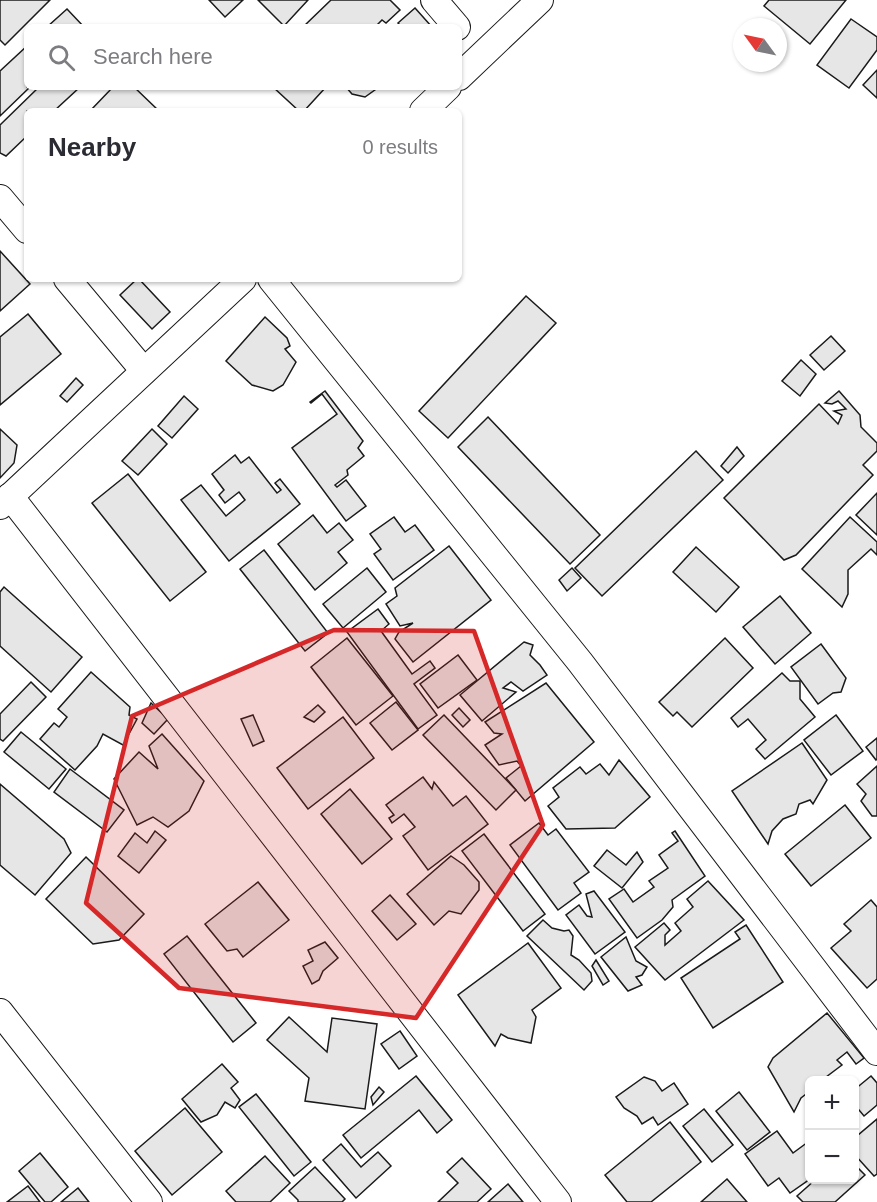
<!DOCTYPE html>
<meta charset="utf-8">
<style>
body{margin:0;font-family:Arial,sans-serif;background:#f2f2f3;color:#2b2b33}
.controls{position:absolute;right:18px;bottom:18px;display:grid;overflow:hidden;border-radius:9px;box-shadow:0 2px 4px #0004}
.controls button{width:54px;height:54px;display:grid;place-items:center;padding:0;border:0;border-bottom:2px solid #e1e1e2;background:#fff;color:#2b2b33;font:30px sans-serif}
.compass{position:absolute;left:733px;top:18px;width:54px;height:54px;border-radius:50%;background:#fff;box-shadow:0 2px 4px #0004;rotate:303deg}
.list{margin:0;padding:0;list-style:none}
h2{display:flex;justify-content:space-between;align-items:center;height:78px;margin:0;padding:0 24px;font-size:26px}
h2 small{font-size:20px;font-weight:400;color:#7c7c81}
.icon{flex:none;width:33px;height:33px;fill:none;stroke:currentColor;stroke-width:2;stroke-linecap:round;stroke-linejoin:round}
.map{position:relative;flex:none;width:877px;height:1202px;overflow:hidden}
.search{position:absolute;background:#fff;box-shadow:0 2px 4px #0004;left:24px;top:24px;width:438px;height:66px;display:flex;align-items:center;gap:15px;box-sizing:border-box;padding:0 21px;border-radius:9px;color:#7c7c81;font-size:22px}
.panel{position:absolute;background:#fff;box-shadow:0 2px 4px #0004;left:24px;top:108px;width:438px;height:174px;border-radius:9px}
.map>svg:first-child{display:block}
.building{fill:#e6e6e6;stroke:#1a1a1a;stroke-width:1.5}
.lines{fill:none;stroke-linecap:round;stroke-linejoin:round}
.minor-casing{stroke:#1a1a1a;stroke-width:28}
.minor{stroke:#fff;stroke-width:26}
.marked{fill:#d62828;fill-opacity:0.2;stroke:#d62828;stroke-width:4.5;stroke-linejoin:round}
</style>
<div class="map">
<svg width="877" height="1202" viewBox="0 0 877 1202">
<rect width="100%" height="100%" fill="#fff"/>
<g class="building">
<path d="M0 0H50L5 45 0 40Z"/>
<path d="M209 0H243L225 17Z"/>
<path d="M258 0H308L284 26Z"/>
<path d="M331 0H390L400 10 386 23 382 20 375 27H303Z"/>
<path d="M769 0H846L810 44 764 6Z"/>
<path d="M415 8 432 27H402L398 23Z"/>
<path d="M67 9 84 27H47Z"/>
<path d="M851 19 877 37V50L849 88 817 65Z"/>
<path d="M27 46V87H30L0 116V71Z"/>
<path d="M877 70V98L863 85Z"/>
<path d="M39 87H80L54 111H27V136L6 156 0 153V125Z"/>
<path d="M113 87H134L159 111H122L119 109 117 111H90Z"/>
<path d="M273 87H326L304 111H299Z"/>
<path d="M346 87H379L365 97 352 94Z"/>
<path d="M0 251 30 284 0 311Z"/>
<path d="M137 279H139L170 312 152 329 120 295Z"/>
<path d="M526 296 556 323 448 438 419 411Z"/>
<path d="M28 314 61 354 0 405V337Z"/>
<path d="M265 317 287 338 290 346 285 349 296 362 283 385 273 391 252 385 226 361Z"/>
<path d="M831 336 845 351 824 370 810 355Z"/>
<path d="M801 360 816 374 800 396 782 381Z"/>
<path d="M76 378 83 385 67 402 60 396Z"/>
<path d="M325 391 363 441 358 448 364 456 347 470 348 475 335 485 337 487 346 480 366 506 346 521 292 448 337 414 322 394 311 403 310 402Z"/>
<path d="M839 391 860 415 861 427 877 443V451L863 465 873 475 796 555 784 560 724 498 819 404 838 424 842 415 834 411 846 409 838 401 832 404 825 403Z"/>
<path d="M184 396 198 409 172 438 158 426Z"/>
<path d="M488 417 600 535 570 564 458 447Z"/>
<path d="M0 429 17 445 14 463 0 478Z"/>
<path d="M152 429 167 444 138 475 122 461Z"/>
<path d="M737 447 744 456 728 473 721 466Z"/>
<path d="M696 451 723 480 602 596 575 568Z"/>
<path d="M235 455 241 463 249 457 277 493 281 490 275 483 280 479 300 504 229 561 181 500 201 485 226 516 245 500 239 492 225 503 219 495 224 490 212 474Z"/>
<path d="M128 474 206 572 170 601 92 503Z"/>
<path d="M877 493V535L856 515Z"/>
<path d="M313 515 327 533 339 523 353 540 338 552 347 563 315 590 278 544Z"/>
<path d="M394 517 405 532 415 525 434 550 393 580 374 554 381 549 370 534Z"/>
<path d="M850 517 877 542V555L871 549 848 570V594L842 607 802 569Z"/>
<path d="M449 546 491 600 413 662 395 639 399 632 413 623 400 626 386 604 397 596 395 588Z"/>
<path d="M696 547 739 587 716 612 673 572Z"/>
<path d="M264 550 328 633 305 651 240 569Z"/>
<path d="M367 568 386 592 343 628 323 604Z"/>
<path d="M572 568 581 578 567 591 559 580Z"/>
<path d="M4 587 82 657 51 692 0 646V592Z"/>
<path d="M780 596 811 633 775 664 743 627Z"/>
<path d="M378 609 389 624 381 631 412 674 430 661 435 668 414 684 437 715 418 729 347 632Z"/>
<path d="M347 638 393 696 356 725 311 667Z"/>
<path d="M725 638 753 668 692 727 677 712 673 716 659 702Z"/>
<path d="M524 642 533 645 530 655 540 665 547 675 523 691 511 682 503 688 516 692 482 721 460 695Z"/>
<path d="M821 644 846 678 841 692 833 693 818 704 791 667Z"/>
<path d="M458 655 477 680 438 708 420 684Z"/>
<path d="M91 672 130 707 129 715 137 719 123 745 103 734 97 746 75 770 40 739 54 723 59 727 67 717 58 709Z"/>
<path d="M782 673 790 681H800V699L815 717 765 759 756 749 766 740 748 719 738 727 731 718Z"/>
<path d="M31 682 46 697 3 741 0 739V714Z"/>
<path d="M546 683 594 742 525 801 506 778 521 766 517 761 499 765 485 745 502 734 494 733 485 722Z"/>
<path d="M396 702 418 730 392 750 370 723Z"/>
<path d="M151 703 168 719 154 734 142 723Z"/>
<path d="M318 705 325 712 314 722 304 717Z"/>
<path d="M459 708 470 720 463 727 452 715Z"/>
<path d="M253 715 264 741 253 746 241 719Z"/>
<path d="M444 715 516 790 496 810 423 735Z"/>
<path d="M836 715 863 751 831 775 804 740Z"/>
<path d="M343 717 374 758 308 809 277 768Z"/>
<path d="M21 732 66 769 49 789 4 752Z"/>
<path d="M162 734 204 781 189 811 168 827 153 817 137 825 114 779 139 752 158 769 149 746Z"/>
<path d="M877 738V759L876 760 866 747Z"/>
<path d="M802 743 827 780 813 804 810 800 799 804 796 814 783 819 772 831 768 844 732 791Z"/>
<path d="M619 760 650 797 615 828 566 829 548 806 559 797 553 788 580 767 586 774 600 764 609 775Z"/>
<path d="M877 766V816H872L861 801 866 794 857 784Z"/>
<path d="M70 769 124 810 107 832 54 792Z"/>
<path d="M423 777 432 789 434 782 453 806 466 796 488 824 428 870 403 836 415 827 404 814 392 823 389 818 394 815 386 805Z"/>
<path d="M0 784 64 839 71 853 35 895 0 865Z"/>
<path d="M350 789 392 839 362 864 321 814Z"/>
<path d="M845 805 871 838 811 886 785 854Z"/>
<path d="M539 823 548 835 556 829 589 872 574 883 581 893 558 910 510 845Z"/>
<path d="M155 831 166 840 139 873 118 856 135 833 147 843Z"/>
<path d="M675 831 705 876 672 900 673 907 662 920 637 938 609 899 624 889 633 902 654 887 649 881 668 868 659 855 678 841 672 833Z"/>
<path d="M484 834 545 914 523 931 462 851Z"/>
<path d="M607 850 626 865 637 852 643 862 622 888 594 866Z"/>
<path d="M451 856 464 865 479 882V890L461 914 449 911 434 925 407 894Z"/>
<path d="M86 857 144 914 119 940 93 944 46 899Z"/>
<path d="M708 881 744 920 665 980 635 947 664 923 670 930 665 935V945L681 931 675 923 693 907 687 899Z"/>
<path d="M258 882 289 920 243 957 237 949 227 951 205 924Z"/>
<path d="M594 891 625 932 595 954 566 915 579 905 587 916 592 917 586 894Z"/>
<path d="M390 895 416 924 397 940 372 911Z"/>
<path d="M871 900 877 907V979L867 988 831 948 851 931 844 924Z"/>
<path d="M543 920 552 928 564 931 569 930 573 936 571 955 579 960 591 973 592 981 584 990 527 936Z"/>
<path d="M746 925 783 982 713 1028 681 978 740 939 735 932Z"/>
<path d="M187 936 256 1023 233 1042 164 954Z"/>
<path d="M626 937 636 961 647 967 642 975 636 977 642 985 628 991 601 957Z"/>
<path d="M325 942 338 958 323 971 319 980 312 984 303 966 313 961 308 950Z"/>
<path d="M528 943 561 988 532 1010 536 1017 531 1043 508 1038 501 1034 495 1046 458 995Z"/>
<path d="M596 960 609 981 603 985 592 966Z"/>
<path d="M827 1013 864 1058 856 1064 847 1052 837 1060 842 1065 822 1080H810V1091L801 1098 794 1112 768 1067 773 1058Z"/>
<path d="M289 1017 327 1052 332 1018 377 1024 365 1109 305 1101 309 1078 267 1040Z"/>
<path d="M400 1031 417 1056 399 1069 381 1044Z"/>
<path d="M222 1064 238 1082 231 1088 240 1100 235 1108 225 1102 217 1115 201 1122 182 1099Z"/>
<path d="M416 1076 452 1120 437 1133 419 1110 361 1158 343 1135Z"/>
<path d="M871 1076 877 1083V1105L864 1116 854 1104V1090Z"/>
<path d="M644 1077 655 1081 662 1091 674 1083 688 1104 658 1125 653 1117 642 1124 637 1116 624 1108 616 1097Z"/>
<path d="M379 1087 384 1092 373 1105 371 1097Z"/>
<path d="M739 1092 770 1132 747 1150 716 1111Z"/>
<path d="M256 1094 311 1162 294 1176 239 1107Z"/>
<path d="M185 1108 222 1152 172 1195 135 1151Z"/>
<path d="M704 1109 733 1145 712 1162 683 1126Z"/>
<path d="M877 1119V1174L874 1176 855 1155 857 1136Z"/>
<path d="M670 1122 701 1162 651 1202H627L605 1175Z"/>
<path d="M777 1131 793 1153 808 1142 810 1145V1179L790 1193 779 1178 768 1186 745 1154Z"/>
<path d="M341 1144 361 1167 378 1152 391 1166 356 1198 323 1160Z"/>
<path d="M40 1153 68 1187 51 1202H45L19 1171Z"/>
<path d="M265 1156 290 1183 270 1202H236L226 1191Z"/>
<path d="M462 1158 491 1189 477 1202H438L458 1183 447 1172Z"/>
<path d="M854 1164 865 1175 835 1202H803L797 1196 815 1180H854Z"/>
<path d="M315 1167 345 1199 342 1202H298V1200L289 1191Z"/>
<path d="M727 1179 747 1202H701Z"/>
<path d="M508 1184 523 1202H488Z"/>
<path d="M28 1186 40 1202H7Z"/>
<path d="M78 1188 89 1202H61Z"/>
</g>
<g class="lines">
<g class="minor-casing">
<g id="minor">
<path d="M434 0 457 27"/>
<path d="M459 77 540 0"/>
<path d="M423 111 448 87"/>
<path d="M0 198 27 230"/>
<path d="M67 279 144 371"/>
<path d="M271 279 580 662 877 1052"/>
<path d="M10 496 558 1202"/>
<path d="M0 506 243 279"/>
<path d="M0 1012 149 1202"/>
</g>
</g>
<use href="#minor" class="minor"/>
</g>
<path class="marked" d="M334 630 474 631 543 825 416 1018 179 988 86 903 132 716Z"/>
</svg>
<div class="controls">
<button>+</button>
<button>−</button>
</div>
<svg class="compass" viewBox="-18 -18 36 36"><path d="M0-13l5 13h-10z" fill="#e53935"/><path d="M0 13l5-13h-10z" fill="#7c7c81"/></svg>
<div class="search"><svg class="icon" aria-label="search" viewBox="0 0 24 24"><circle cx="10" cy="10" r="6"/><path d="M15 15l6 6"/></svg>Search here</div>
<section class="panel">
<h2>Nearby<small>0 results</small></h2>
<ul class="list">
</ul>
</section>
</div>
